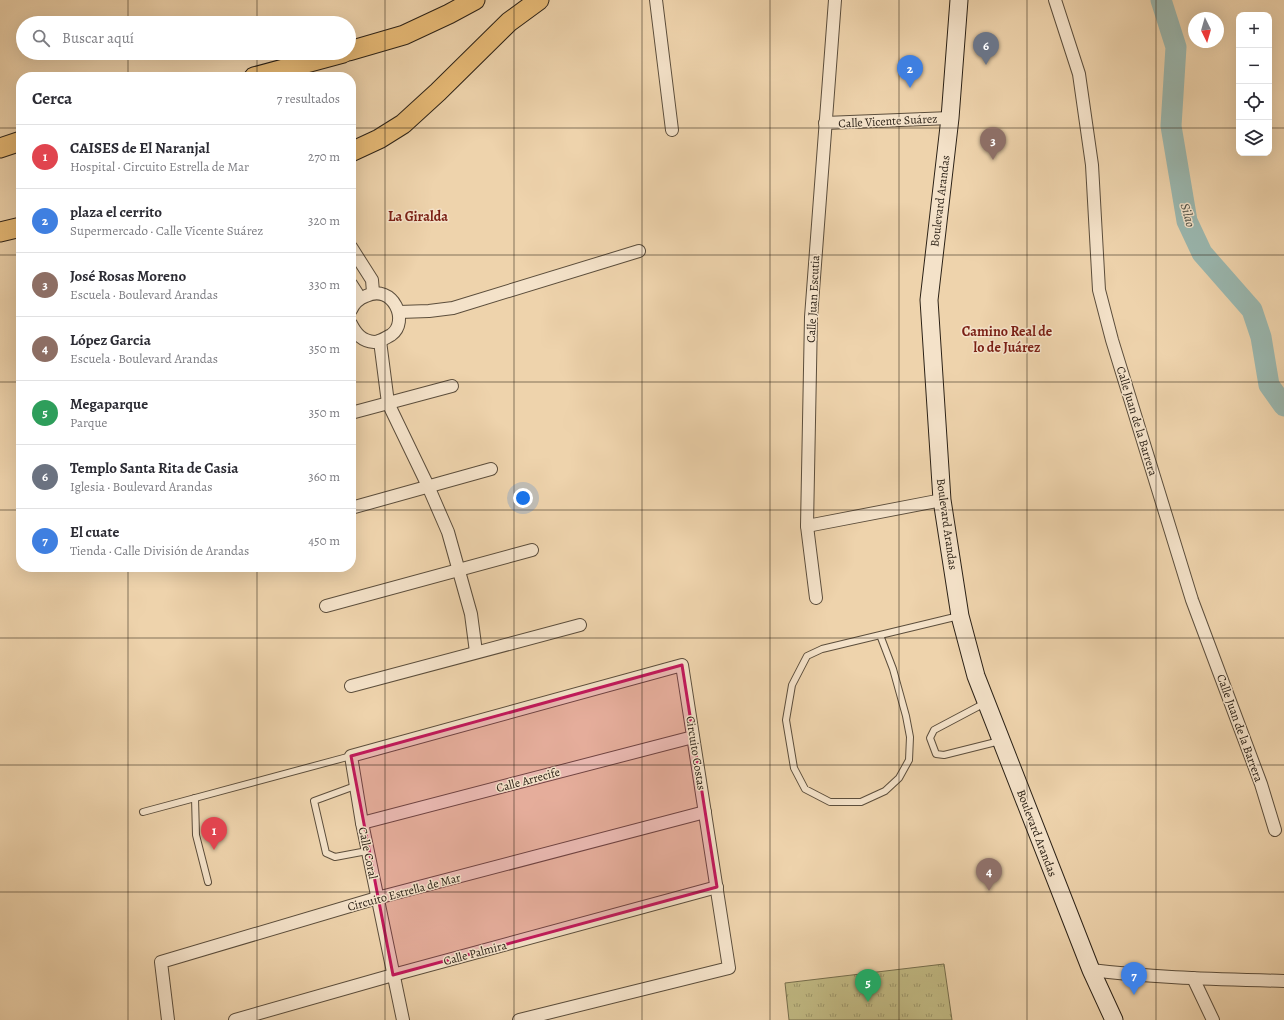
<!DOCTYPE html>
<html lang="es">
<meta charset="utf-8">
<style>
body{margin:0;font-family:Alegreya,serif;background:#f7f7f7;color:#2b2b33}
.controls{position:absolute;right:12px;top:12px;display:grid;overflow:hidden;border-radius:8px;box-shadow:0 4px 16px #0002}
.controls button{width:36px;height:36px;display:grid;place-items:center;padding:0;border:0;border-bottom:1px solid #e1e1e2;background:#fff;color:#2b2b33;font:20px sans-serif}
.compass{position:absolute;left:1188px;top:12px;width:36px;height:36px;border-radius:50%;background:#fff;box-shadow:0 4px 16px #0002;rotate:175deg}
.you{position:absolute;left:523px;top:498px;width:14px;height:14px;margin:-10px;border:3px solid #fff;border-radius:50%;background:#1a73e8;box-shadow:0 0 0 6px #1a73e833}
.badge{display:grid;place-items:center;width:26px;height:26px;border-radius:50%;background:#2563eb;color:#fff;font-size:13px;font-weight:700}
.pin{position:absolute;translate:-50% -33px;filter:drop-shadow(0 1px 2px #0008)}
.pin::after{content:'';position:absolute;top:21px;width:14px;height:12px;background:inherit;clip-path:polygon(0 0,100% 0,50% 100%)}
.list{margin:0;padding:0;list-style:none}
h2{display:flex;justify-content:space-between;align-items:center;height:52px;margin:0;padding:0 16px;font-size:17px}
h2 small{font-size:13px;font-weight:400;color:#7c7c81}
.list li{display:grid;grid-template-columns:26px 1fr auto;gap:12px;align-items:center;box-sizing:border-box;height:64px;padding:0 16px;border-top:1px solid #e1e1e2}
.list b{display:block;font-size:15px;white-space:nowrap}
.list p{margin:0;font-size:13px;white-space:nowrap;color:#7c7c81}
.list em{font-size:13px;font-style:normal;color:#7c7c81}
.icon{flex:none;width:22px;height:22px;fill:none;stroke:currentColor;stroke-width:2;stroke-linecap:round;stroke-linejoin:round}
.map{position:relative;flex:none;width:1284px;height:1020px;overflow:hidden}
.search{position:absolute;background:#fff;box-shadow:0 4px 16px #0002;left:16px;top:16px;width:340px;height:44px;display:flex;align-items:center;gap:10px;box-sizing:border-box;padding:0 14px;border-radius:22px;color:#7c7c81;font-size:15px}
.panel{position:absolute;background:#fff;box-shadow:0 4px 16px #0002;left:16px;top:72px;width:340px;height:500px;border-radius:16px}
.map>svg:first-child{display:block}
.park{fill:url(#park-tufts);stroke:#766e4d}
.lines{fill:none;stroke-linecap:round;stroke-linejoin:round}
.river{stroke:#9ab7af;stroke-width:21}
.lane-casing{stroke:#5c4e3c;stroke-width:8}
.street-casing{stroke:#5c4e3c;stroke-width:14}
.secondary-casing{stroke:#2b2116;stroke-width:19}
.primary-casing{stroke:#2b2116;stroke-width:21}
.lane{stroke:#f4e2c9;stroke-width:6}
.street{stroke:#f4e2c9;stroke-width:12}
.secondary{stroke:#f4e2c9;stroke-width:17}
.primary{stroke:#e7ba76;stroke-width:19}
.marked{fill:#c2185b;fill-opacity:0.2;stroke:#c2185b;stroke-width:3;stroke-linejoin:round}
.grid{fill:none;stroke:#2b2116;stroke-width:1;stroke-opacity:0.55}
.labels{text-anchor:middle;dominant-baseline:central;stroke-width:3;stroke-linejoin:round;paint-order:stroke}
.street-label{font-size:12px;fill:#2b2116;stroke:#f4e2c9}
.water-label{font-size:13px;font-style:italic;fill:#4c4e44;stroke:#f4e2c9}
.quarter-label{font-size:14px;font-weight:bold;fill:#7a1f14;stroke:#f4e2c9}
</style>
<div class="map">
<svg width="1284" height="1020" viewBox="0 0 1284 1020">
<defs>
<pattern id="park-tufts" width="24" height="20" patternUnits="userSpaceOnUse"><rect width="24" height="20" fill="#c1ba84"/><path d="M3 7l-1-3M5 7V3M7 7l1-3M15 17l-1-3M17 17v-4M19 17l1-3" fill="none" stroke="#9d976b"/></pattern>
</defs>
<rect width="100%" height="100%" fill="#eed3ac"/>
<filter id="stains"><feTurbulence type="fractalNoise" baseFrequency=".005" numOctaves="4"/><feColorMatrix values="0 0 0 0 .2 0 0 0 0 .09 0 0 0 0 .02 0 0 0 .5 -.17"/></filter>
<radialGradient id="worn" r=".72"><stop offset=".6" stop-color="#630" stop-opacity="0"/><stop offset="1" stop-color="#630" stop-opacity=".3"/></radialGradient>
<path class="park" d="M944 964 952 1020H789L785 983Z"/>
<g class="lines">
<path class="river" d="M1161 0 1176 47 1171 126 1187 221 1202 253 1252 310 1261 337 1269 385 1284 406"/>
<g class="lane-casing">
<g id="lane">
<path d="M880 635 893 669 906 716 910 737 909 760 899 778 885 791 861 802H830L805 789 794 768 786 720 792 685 807 656 822 649 959 616"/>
<path d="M985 703 934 730 930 738 936 754 944 755 1000 741"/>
<path d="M355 786 314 801 326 853 335 857 367 851"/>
<path d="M195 798 196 835 208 882"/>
<path d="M143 812 351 756"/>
</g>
</g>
<g class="street-casing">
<g id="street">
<path d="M656 0 672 130"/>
<path d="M1055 0 1079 74 1092 165 1099 290 1112 340 1192 600 1261 784 1275 830"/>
<path d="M825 123 950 118"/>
<path d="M351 247 372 280 373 292"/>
<path d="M351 284 360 298"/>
<path d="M351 310C354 303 358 299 366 296 393 283 410 322 391 335 385 338 380 342 374 342 362 341 356 334 351 324"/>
<path d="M399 312 429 311 453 308 639 251"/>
<path d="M380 341 388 403 428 486 448 532 471 614 476 652"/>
<path d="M351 413 452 386"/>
<path d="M351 508 491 469"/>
<path d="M807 526 942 500"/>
<path d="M816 598 807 526 811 317 835 0"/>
<path d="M326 606 532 550"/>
<path d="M351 686 580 625"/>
<path d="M362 823 693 737"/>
<path d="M1091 970C1155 978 1219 979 1284 981"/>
<path d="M1193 978 1213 1020"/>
<path d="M168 1020 161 962 377 898 705 812"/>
<path d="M235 1020 393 975 717 887"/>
<path d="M403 1020 362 823 351 756 682 665 729 968 519 1020"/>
</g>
</g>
<g class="secondary-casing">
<path id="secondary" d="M959 0 950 118 929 300 942 500 960 616 976 676 1091 970 1114 1020"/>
</g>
<g class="primary-casing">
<g id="primary">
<path d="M349 51 404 35 449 14 475 0"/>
<path d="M254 77 343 53"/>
<path d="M0 148 21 141"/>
<path d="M351 152 379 139 403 124 438 92 509 22 539 0"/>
<path d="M0 232 21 227"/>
</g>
</g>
<use href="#lane" class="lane"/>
<use href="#street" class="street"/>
<use href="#secondary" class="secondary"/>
<use href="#primary" class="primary"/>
</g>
<path class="marked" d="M682 665 717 887 393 975 351 756Z"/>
<path class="grid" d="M128 0V23M257 0V23M385 0V1020M514 0V1020M642 0V1020M770 0V1020M899 0V1020M1027 0V1020M1156 0V1020M128 53V77M257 53V77M0 128H21M351 128H1239M1269 128H1284M0 255H21M351 255H1284M0 382H21M351 382H1284M0 510H21M351 510H1284M128 567V1020M257 567V1020M0 638H1284M0 765H1284M0 892H1284"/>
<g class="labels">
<g class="street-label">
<text transform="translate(888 121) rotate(-3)">Calle Vicente Suárez</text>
<text transform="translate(940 201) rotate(-83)">Boulevard Arandas</text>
<text transform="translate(813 299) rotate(-87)">Calle Juan Escutia</text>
<text transform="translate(1137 421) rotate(73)">Calle Juan de la Barrera</text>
<text transform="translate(947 524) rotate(82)">Boulevard Arandas</text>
<text transform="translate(1240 728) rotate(70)">Calle Juan de la Barrera</text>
<text transform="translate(696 753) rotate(81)">Circuito Costas</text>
<text transform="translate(528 780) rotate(-15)">Calle Arrecife</text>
<text transform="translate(1037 833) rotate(69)">Boulevard Arandas</text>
<text transform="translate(368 853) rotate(78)">Calle Coral</text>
<text transform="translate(404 892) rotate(-15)">Circuito Estrella de Mar</text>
<text transform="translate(475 953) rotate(-15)">Calle Palmira</text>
</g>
<g class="water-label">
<text transform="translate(1188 215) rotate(75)">Silao</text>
</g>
<g class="quarter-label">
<text x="418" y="216">La Giralda</text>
<text x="1007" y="331">Camino Real de<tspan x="1007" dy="16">lo de Juárez</tspan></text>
</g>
</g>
<rect width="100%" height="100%" filter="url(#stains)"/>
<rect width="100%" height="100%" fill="url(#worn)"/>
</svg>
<div class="controls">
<button>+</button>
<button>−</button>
<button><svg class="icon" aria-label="locate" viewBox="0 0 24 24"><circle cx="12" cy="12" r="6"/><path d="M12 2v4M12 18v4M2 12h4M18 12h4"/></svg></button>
<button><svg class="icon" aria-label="layers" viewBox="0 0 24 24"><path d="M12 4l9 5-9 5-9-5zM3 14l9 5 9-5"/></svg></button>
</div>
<svg class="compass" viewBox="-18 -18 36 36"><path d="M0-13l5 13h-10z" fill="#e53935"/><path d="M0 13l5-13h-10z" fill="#7c7c81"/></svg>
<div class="you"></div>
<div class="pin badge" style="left:214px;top:850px;background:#e0444e">1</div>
<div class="pin badge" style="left:910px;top:88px;background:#3f7fe0">2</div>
<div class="pin badge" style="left:993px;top:160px;background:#8d6e63">3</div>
<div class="pin badge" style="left:989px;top:891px;background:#8d6e63">4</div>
<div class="pin badge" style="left:868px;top:1002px;background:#2e9e5b">5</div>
<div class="pin badge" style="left:986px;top:65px;background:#6b7280">6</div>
<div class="pin badge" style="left:1134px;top:995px;background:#3f7fe0">7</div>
<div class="search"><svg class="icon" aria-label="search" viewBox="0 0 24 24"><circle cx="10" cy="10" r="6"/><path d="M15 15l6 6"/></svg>Buscar aquí</div>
<section class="panel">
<h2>Cerca<small>7 resultados</small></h2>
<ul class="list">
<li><span class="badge" style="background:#e0444e">1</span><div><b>CAISES de El Naranjal</b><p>Hospital · Circuito Estrella de Mar</p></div><em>270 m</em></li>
<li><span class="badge" style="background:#3f7fe0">2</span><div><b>plaza el cerrito</b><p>Supermercado · Calle Vicente Suárez</p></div><em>320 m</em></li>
<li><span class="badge" style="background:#8d6e63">3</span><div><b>José Rosas Moreno</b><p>Escuela · Boulevard Arandas</p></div><em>330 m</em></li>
<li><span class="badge" style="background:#8d6e63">4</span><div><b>López Garcia</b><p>Escuela · Boulevard Arandas</p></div><em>350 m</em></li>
<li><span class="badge" style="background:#2e9e5b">5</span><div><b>Megaparque</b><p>Parque</p></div><em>350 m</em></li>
<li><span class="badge" style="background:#6b7280">6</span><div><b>Templo Santa Rita de Casia</b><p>Iglesia · Boulevard Arandas</p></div><em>360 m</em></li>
<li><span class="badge" style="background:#3f7fe0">7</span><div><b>El cuate</b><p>Tienda · Calle División de Arandas</p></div><em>450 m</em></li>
</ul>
</section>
</div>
